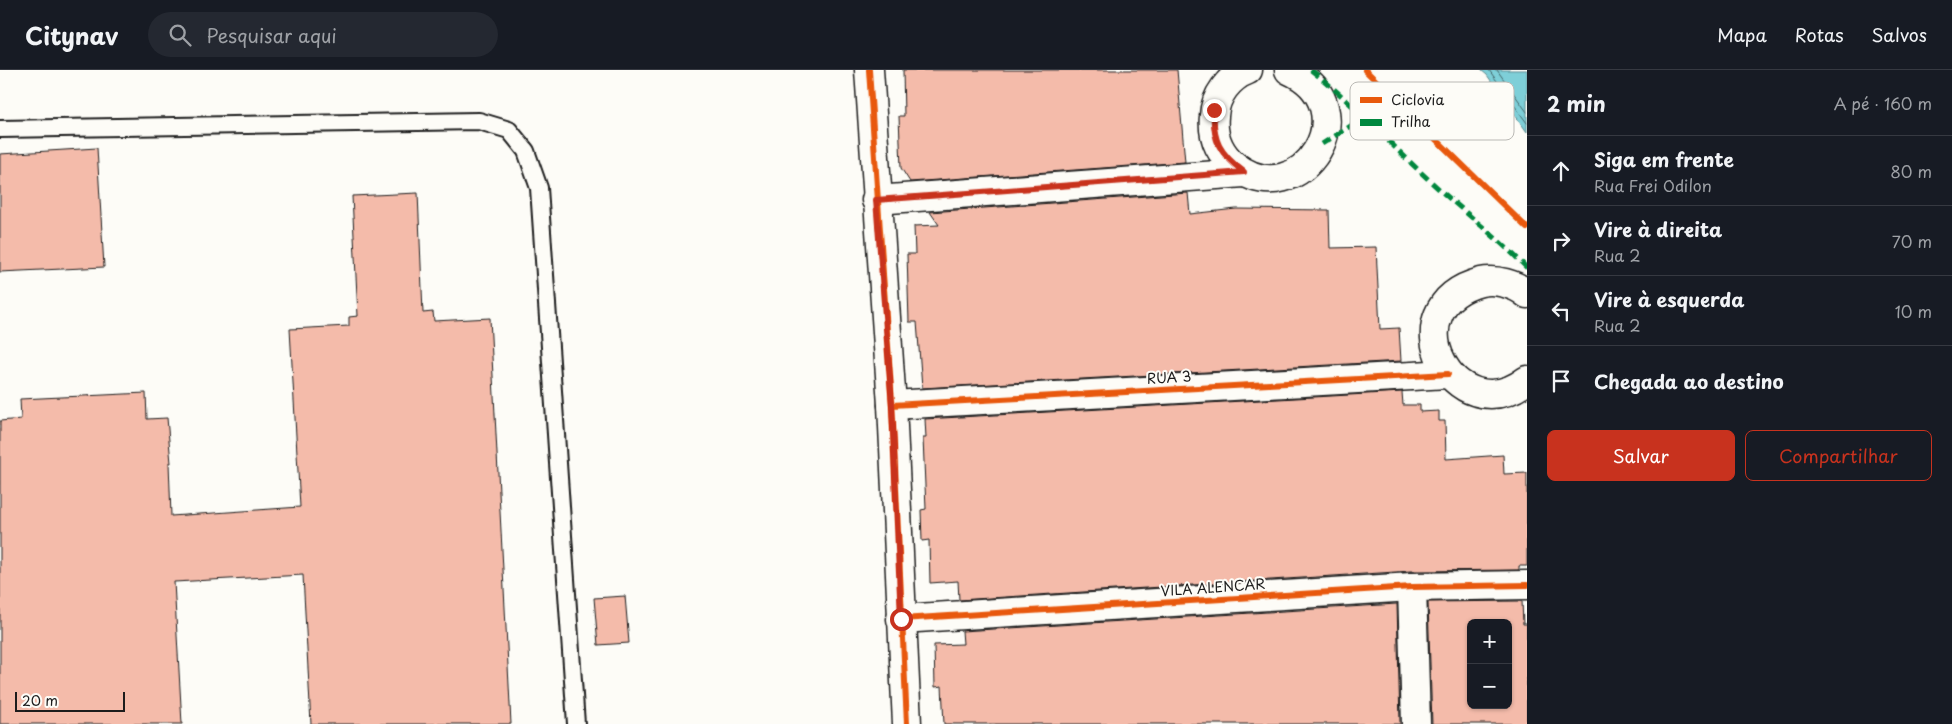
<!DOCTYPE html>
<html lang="pt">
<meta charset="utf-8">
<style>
body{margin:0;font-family:"Playpen Sans",sans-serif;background:#242831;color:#f1f3f6}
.controls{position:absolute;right:15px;bottom:15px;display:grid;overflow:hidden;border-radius:8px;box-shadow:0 1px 4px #0004}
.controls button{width:45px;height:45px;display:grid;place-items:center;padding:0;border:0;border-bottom:1px solid #363941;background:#171b24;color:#f1f3f6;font:25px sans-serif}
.scale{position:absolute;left:15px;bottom:12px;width:110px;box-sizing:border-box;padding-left:5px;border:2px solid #1c1c1c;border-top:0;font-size:14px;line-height:18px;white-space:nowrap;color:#1c1c1c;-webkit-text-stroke:4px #fdfcf7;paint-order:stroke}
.stop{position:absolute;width:15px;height:15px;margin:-11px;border:4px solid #c8321e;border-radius:50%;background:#fff}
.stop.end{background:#c8321e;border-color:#fff;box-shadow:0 1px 5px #0008}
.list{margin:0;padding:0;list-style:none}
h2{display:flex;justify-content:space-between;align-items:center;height:65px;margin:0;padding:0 20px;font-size:21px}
h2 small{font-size:16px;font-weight:400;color:#9ea1a6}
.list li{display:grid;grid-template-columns:32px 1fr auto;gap:15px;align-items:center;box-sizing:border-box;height:70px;padding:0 20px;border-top:1px solid #363941}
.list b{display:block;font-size:19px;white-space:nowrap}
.list p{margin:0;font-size:16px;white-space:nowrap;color:#9ea1a6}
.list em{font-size:16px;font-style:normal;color:#9ea1a6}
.actions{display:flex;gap:10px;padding:15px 20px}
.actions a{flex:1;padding:11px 0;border:1px solid #c8321e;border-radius:8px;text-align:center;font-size:18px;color:#c8321e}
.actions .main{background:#c8321e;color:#fff}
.icon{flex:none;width:28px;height:28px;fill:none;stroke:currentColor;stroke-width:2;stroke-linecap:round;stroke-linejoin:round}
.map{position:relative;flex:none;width:1527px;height:654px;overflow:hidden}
header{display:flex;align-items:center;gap:30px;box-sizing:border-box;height:70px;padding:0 25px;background:#171b24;border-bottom:1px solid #363941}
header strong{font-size:24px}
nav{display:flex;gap:28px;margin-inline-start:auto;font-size:18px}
.search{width:350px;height:45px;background:#242831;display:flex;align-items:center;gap:12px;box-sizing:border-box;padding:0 18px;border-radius:28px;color:#9ea1a6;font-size:19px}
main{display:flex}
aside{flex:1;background:#171b24}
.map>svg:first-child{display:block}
.water{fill:#7ecfd8;stroke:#57878d}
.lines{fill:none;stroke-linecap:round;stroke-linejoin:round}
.shore{stroke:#436467;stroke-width:1}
.building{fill:#f4bbaa;stroke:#1c1c1c;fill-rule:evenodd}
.service-casing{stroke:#1c1c1c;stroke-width:20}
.minor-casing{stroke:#1c1c1c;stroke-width:31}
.service{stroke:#fdfcf7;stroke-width:16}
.minor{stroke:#fdfcf7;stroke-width:28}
.quiet{stroke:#00873e;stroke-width:5;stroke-dasharray:10 5;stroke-linecap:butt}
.cycleway-casing{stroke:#fdfcf7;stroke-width:9}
.cycleway{stroke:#e8590c;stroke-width:6}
.route{stroke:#c8321e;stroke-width:6}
.labels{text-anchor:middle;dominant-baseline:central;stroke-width:4;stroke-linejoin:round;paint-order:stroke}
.street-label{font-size:14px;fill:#1c1c1c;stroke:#fdfcf7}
.key{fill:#fdfcf7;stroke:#bab9b5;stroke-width:1}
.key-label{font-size:14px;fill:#1c1c1c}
</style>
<header>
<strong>Citynav</strong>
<div class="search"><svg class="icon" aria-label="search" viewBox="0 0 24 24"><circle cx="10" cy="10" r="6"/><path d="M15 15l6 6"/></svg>Pesquisar aqui</div>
<nav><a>Mapa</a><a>Rotas</a><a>Salvos</a></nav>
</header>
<main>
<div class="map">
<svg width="1527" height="654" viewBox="0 0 1527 654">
<rect width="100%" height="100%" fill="#fdfcf7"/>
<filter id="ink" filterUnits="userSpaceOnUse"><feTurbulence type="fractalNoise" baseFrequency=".02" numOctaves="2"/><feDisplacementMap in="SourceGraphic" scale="10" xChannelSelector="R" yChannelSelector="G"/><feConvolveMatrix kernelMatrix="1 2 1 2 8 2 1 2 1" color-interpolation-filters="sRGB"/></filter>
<g filter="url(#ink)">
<path class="water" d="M1481 0H1527V62L1487 5Z"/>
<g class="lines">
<g class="shore">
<path d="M1489 0 1527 53"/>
<path d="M1497 0 1527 42"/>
</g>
</g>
<g class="building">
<path d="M903 0H1177L1185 92 910 112 901 98 899 46H904Z"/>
<path d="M97 78 104 197 0 202V84Z"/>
<path d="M418 123 423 243 433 242 434 251 490 248 511 654H311L303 505 174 512 182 654H0V351L21 349 20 329 146 323 147 349 167 348 171 393H169L171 446 300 437 290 259 349 256V247L358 246 352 126Z"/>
<path d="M1188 123 1190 144 1236 139 1329 140 1330 178 1376 177 1380 259 1399 258 1401 291 922 318 917 252H909L907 184H915L914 156 939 155 930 142Z"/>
<path d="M1402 322 1403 335H1420V342L1439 341V351H1445L1446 389 1503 385 1504 404 1527 403V496H1519V500L1411 501 959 530 958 511 930 513 929 470 922 471 921 440 926 439 923 368H926L925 349Z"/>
<path d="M625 526 629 573 598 575 594 528Z"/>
<path d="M1522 531 1523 554H1527V654H1432L1428 532ZM1471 553H1508V635H1471Z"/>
<path d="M1397 534 1400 654H944L942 616 935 617 934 575 963 574 962 561Z"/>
</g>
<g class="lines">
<g class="service-casing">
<path id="service" d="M0 59 479 51 509 60 526 81 539 118 576 654"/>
</g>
<g class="minor-casing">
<g id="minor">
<path d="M869 0 892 335 907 654"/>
<path d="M1248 0C1229 7 1215 26 1214 46 1212 66 1219 83 1235 96 1301 147 1370 36 1289 0"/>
<path d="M876 130 1244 103"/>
<path d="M1527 224C1516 214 1496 209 1481 212 1387 236 1454 366 1527 310"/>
<path d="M892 335 1448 304"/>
<path d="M1412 517 1416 654"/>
<path d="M901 549 1412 517 1527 515"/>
</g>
</g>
<use href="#service" class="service"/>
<use href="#minor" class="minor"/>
<g class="quiet">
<path d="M1311 0C1353 33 1389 73 1428 109 1461 140 1496 166 1527 198"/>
<path d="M1322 74 1365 47"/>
</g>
<g class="cycleway-casing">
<g id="cycleway">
<path d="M869 0 892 335 907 654"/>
<path d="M1365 0 1527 158"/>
<path d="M892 335 1448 304"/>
<path d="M901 549 1412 517 1527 515"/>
</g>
</g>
<use href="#cycleway" class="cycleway"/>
</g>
</g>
<g class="lines" filter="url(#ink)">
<path class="route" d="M901 549 892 335 876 130 1244 102C1220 84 1212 71 1214 40"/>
</g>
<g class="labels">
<g class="street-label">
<text transform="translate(1169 307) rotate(-3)">RUA 3</text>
<text transform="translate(1213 517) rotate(-4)">VILA ALENCAR</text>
</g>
</g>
<rect x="1350" y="12" width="164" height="58" rx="8" class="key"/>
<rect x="1360" y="27" width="22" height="6" fill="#e8590c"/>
<rect x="1360" y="49" width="22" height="7" fill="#00873e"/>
<g class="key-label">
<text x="1391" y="35">Ciclovia</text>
<text x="1391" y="57">Trilha</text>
</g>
</svg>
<div class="controls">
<button>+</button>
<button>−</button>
</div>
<div class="scale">20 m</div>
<div class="stop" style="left:901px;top:549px"></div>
<div class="stop end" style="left:1214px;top:40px"></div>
</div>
<aside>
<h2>2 min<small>A pé · 160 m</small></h2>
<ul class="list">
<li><svg class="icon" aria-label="ahead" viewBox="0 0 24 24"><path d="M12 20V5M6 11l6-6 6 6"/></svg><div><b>Siga em frente</b><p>Rua Frei Odilon</p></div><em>80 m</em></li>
<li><svg class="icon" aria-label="right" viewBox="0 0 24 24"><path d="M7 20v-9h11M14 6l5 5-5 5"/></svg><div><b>Vire à direita</b><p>Rua 2</p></div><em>70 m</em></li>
<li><svg class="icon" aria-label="left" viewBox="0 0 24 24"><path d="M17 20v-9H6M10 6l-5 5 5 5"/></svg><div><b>Vire à esquerda</b><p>Rua 2</p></div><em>10 m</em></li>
<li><svg class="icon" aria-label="arrive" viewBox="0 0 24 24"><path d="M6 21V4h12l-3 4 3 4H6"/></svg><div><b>Chegada ao destino</b></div></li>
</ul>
<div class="actions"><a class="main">Salvar</a><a>Compartilhar</a></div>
</aside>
</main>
